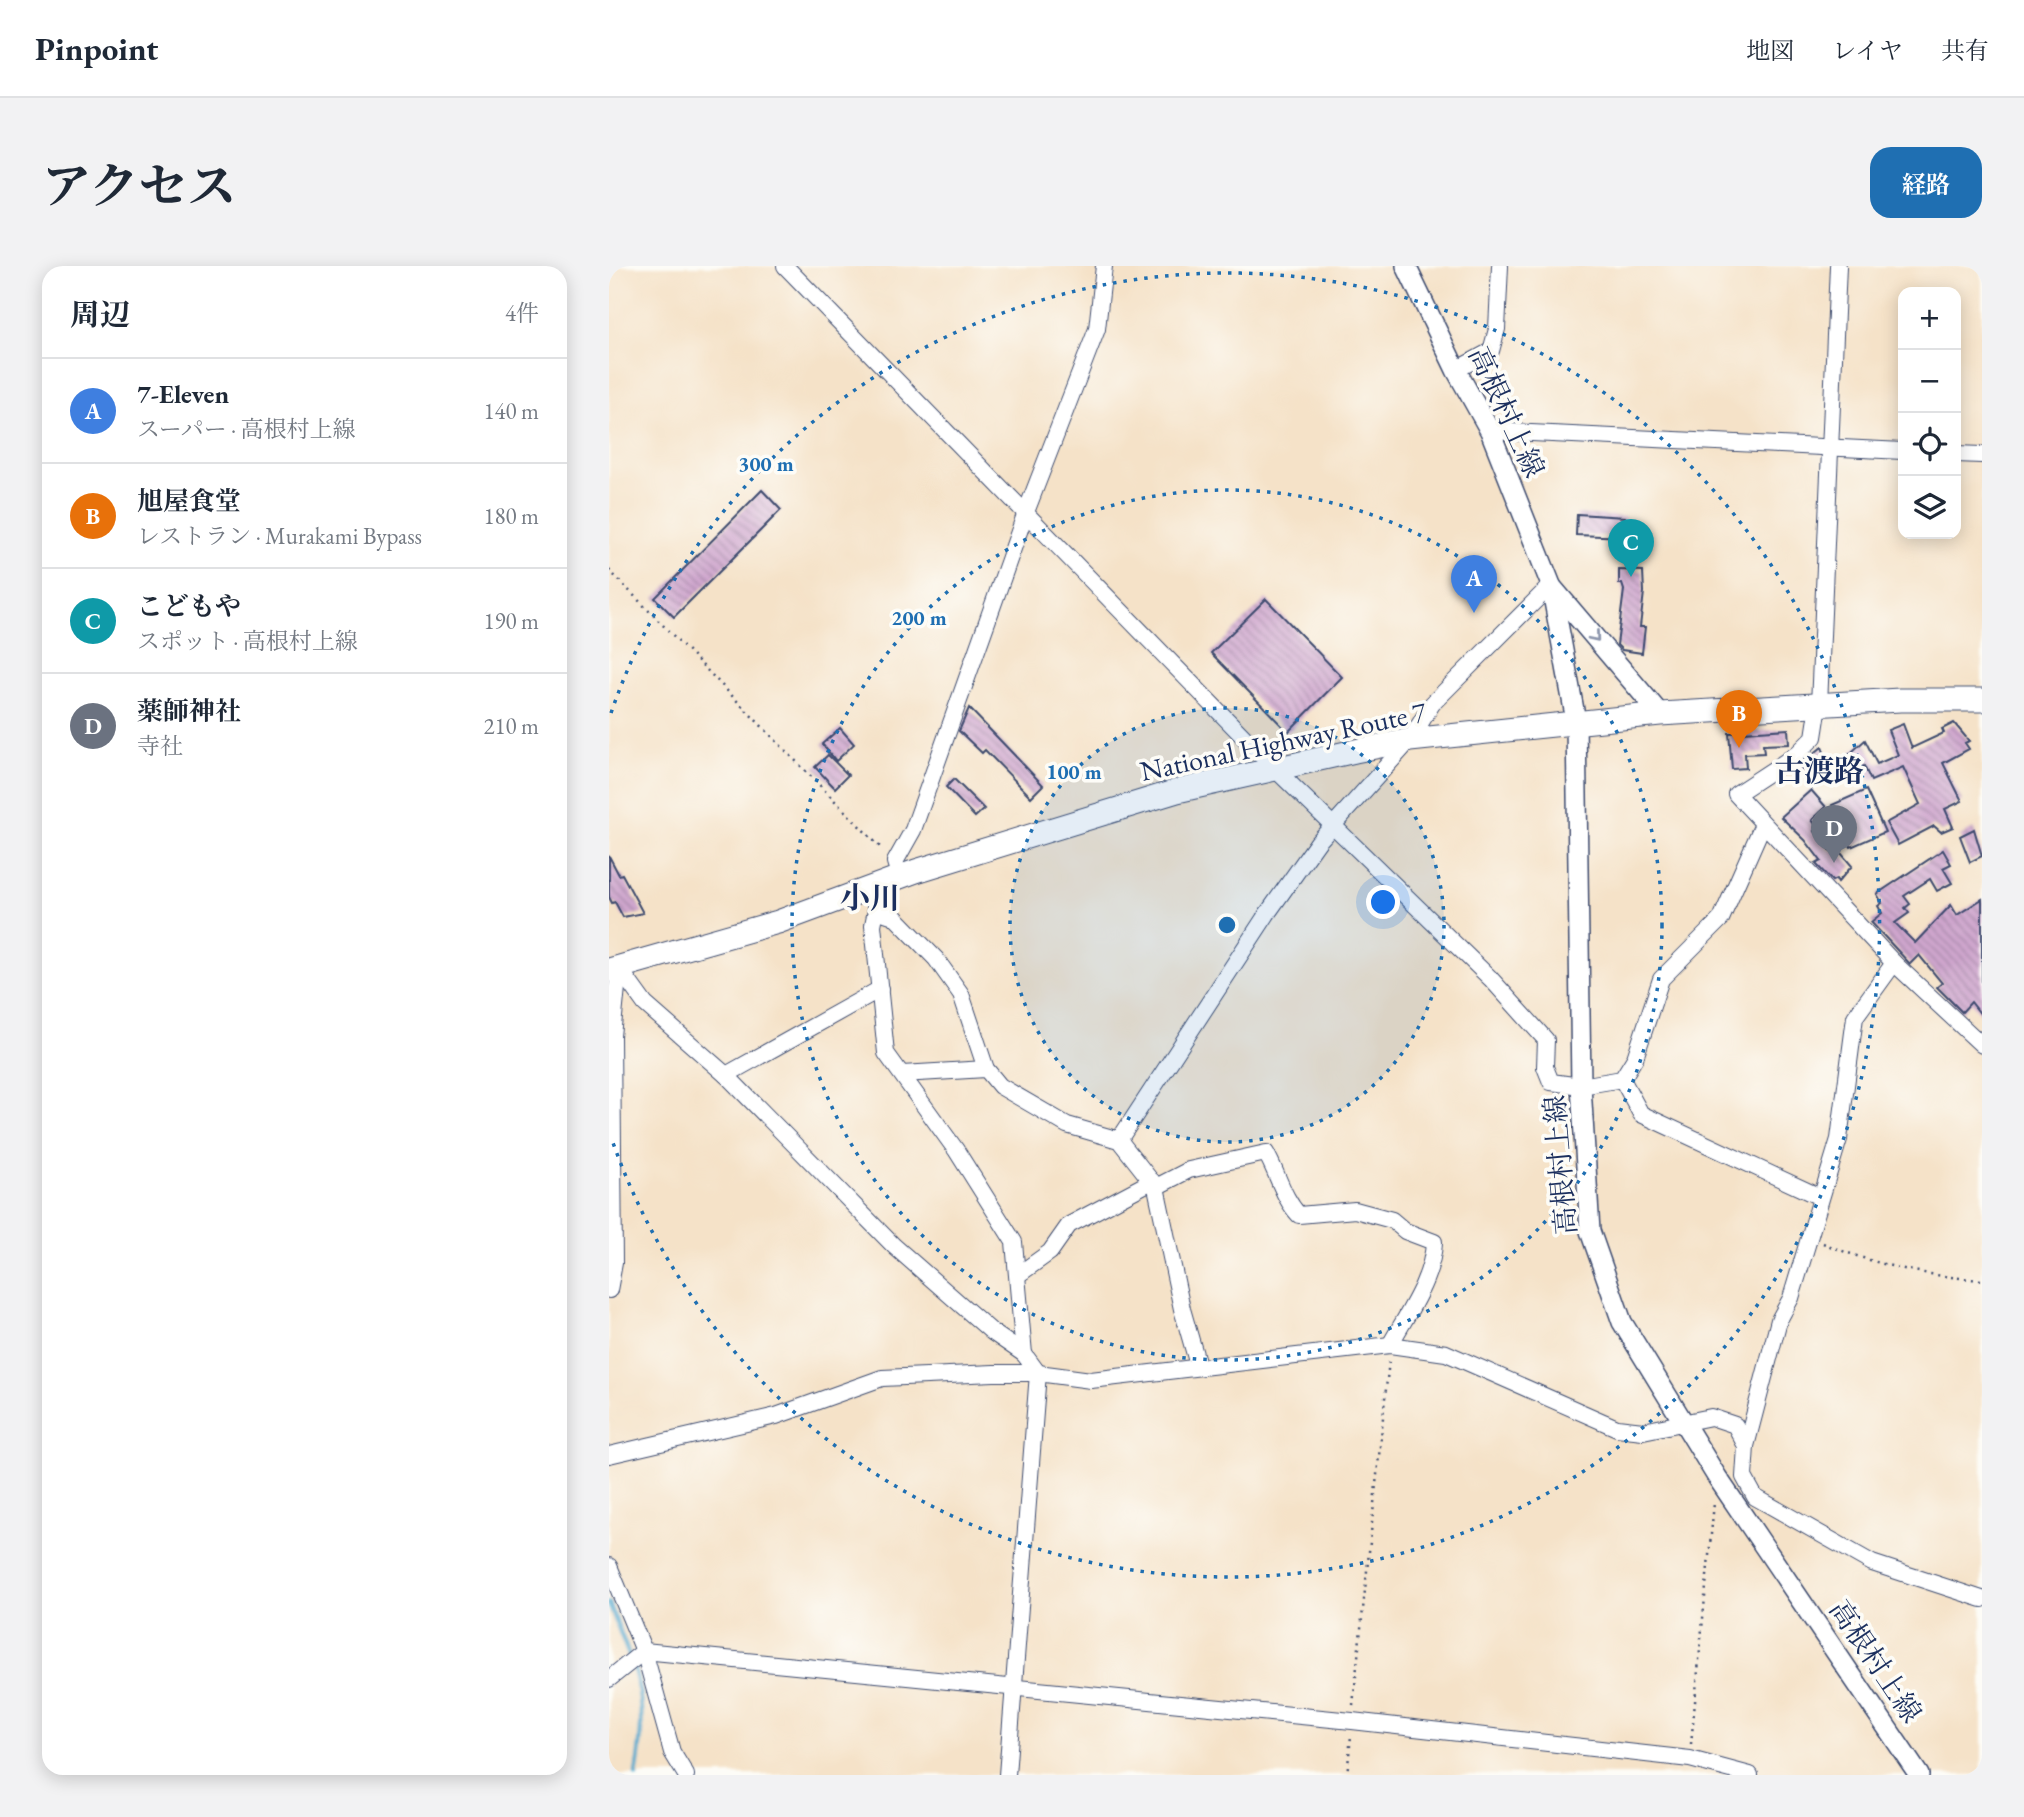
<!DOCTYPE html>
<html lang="ja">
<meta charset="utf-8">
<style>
body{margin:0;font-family:"EB Garamond","Noto Serif JP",serif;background:#f2f2f3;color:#1f2937}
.controls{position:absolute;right:21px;top:21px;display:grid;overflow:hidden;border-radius:14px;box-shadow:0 4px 18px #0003}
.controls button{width:63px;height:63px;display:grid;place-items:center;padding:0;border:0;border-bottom:2px solid #e0e1e3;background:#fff;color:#1f2937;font:35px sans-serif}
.you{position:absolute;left:775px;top:637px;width:24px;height:24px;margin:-18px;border:5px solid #fff;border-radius:50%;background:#1a73e8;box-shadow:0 0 0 10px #1a73e833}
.badge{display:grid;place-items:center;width:46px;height:46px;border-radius:50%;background:#1f6fb2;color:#fff;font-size:23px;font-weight:700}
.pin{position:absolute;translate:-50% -58px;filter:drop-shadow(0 2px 4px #0008)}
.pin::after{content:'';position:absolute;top:37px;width:24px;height:21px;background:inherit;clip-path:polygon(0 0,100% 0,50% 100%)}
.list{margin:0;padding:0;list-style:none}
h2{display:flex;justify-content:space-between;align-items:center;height:91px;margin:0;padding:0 28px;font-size:30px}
h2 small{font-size:23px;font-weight:400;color:#747a83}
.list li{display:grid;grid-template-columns:46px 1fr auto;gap:21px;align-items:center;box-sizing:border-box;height:105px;padding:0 28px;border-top:2px solid #e0e1e3}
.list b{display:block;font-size:26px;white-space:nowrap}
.list p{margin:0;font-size:23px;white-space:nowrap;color:#747a83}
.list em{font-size:23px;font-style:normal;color:#747a83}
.icon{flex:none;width:38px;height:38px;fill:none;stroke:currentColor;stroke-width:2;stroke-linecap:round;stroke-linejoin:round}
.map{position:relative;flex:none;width:1373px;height:1509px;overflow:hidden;border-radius:21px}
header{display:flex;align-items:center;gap:42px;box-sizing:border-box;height:98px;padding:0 35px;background:#fff;border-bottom:2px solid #e0e1e3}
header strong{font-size:33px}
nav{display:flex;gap:38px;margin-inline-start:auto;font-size:24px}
.intro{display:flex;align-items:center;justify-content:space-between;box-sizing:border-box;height:168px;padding:0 42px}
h1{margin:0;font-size:49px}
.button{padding:18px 32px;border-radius:21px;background:#1f6fb2;color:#fff;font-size:24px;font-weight:700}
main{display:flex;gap:42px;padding:0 42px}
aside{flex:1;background:#fff;border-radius:21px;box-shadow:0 4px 18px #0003}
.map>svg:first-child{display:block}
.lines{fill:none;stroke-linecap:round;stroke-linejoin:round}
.stream{stroke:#50a7cd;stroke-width:4.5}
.building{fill:url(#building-back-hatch)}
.minor-casing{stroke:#3c4a6e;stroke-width:18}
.major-casing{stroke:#3c4a6e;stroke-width:22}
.highway-casing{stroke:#3c4a6e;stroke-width:25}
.path{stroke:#3c4a6e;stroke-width:2.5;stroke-dasharray:2 5;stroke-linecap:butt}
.minor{stroke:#fff;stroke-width:16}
.major{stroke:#fff;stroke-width:19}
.highway{stroke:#fff;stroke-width:23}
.oneway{stroke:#8d97ae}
.ring{fill:none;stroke:#1f6fb2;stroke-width:3.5;stroke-dasharray:3.5 7}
.labels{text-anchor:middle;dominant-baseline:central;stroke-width:7;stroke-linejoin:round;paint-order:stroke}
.street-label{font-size:28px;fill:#1b2f5e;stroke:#fdfcf7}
.neighbourhood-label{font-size:30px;font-weight:bold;fill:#1b2f5e;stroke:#fdfcf7}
.centre{fill:#1f6fb2;stroke:#fdfcf7;stroke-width:3.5}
.ring-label{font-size:21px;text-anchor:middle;font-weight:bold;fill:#1f6fb2;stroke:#fdfcf7;stroke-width:7;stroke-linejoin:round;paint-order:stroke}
</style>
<header>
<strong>Pinpoint</strong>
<nav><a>地図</a><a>レイヤ</a><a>共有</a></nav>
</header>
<div class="intro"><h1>アクセス</h1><a class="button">経路</a></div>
<main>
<aside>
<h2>周辺<small>4件</small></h2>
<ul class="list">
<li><span class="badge" style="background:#3f7fe0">A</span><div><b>7-Eleven</b><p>スーパー · 高根村上線</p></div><em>140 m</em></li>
<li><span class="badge" style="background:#e8710a">B</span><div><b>旭屋食堂</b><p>レストラン · Murakami Bypass</p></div><em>180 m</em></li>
<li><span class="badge" style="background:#0f9aa8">C</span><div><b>こどもや</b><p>スポット · 高根村上線</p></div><em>190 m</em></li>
<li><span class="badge" style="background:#6b7280">D</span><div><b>薬師神社</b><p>寺社</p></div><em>210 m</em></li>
</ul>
</aside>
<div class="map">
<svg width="1373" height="1509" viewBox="0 0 1373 1509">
<defs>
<pattern id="building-back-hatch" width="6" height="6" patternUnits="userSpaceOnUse" patternTransform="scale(1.75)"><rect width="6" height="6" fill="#cfa6cd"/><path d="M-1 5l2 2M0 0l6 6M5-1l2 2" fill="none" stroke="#a788aa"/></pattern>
</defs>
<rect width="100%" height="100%" fill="#fdfcf7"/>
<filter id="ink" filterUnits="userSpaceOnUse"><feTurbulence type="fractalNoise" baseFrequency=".0143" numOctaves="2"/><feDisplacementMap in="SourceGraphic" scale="14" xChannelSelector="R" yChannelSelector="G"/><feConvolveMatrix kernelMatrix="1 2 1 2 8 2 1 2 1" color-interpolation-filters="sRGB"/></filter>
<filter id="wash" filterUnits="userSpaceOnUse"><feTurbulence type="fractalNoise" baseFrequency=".00686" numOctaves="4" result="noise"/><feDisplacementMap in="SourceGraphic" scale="28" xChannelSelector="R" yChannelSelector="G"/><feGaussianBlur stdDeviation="1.57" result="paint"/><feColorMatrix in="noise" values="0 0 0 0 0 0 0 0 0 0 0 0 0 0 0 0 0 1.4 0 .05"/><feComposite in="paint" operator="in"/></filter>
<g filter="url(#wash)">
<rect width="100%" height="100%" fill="#f5e2c8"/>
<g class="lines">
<g class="stream">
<path d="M0 1337 21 1392"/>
<path d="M24 1400C36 1436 33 1472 27 1509"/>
</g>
</g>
<g id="blocks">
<g class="building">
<path d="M153 224 172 244 65 351 46 332Z"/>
<path d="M968 248 1016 251 1018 271 967 269Z"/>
<path d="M1010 304 1034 305 1035 326 1031 361H1036L1033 387 1013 384 1008 379 1015 324 1013 318H1010Z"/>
<path d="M657 333 733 411 679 466 602 387Z"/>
<path d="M360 442 434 519 422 531 376 484 373 487 350 465Z"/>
<path d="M1345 457 1360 475 1356 477 1360 483 1334 497 1353 535 1336 543 1344 561 1332 566 1325 560 1289 579 1277 557 1311 538 1294 501 1262 515 1255 500 1242 506 1235 493 1256 474 1268 498 1289 489 1279 464 1294 458 1303 482 1335 467 1333 463Z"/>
<path d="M231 462 245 478 227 495 213 478Z"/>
<path d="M1179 463 1180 478 1154 479 1155 487 1136 488 1137 502 1123 503 1120 467Z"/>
<path d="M1213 481 1218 494 1193 504 1191 499Z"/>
<path d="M219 489 239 509 226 522 206 501Z"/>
<path d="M345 513 375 543 366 551 337 521Z"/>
<path d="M1202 524 1217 541 1203 554 1209 562 1206 565 1221 585 1227 581 1243 600 1229 616 1227 613 1223 615 1207 598 1212 595 1196 574 1172 551Z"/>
<path d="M1257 524 1276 566 1242 581 1223 539Z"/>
<path d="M1365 563 1373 590 1361 596 1351 570Z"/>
<path d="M1334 584 1342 598 1334 602 1343 617 1328 625 1321 613 1295 630 1301 638 1296 642 1300 647 1286 657 1306 677 1342 639 1348 649 1373 633V750L1362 736 1353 746 1328 721 1333 717 1310 689 1301 698 1262 656 1273 647 1269 640 1273 637 1268 628Z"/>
<path d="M0 590 10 609 13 608 34 647 14 651 6 636 3 637 0 631Z"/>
</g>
</g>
</g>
<g filter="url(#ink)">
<use href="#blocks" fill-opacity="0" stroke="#3c4a6e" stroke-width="2"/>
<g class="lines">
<g class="minor-casing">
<g id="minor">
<path d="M176 0 665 502 882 713 937 774 936 801 942 816 972 820 1013 813 1026 792 1052 713 1112 653 1154 558"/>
<path d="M1229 0 1210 439 1205 471 1188 488 1127 528 1285 697 1373 779"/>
<path d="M847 104 882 85 888 63 891 0"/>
<path d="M881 165 1294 185"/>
<path d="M1347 188 1373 189"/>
<path d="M291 612 286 596 304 564 417 246 488 63 495 0"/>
<path d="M262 622 267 644 285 650 327 693 352 728 377 803 391 820 458 859 510 874 547 921 573 1043 589 1099"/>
<path d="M267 644 264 659 277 787 347 884 405 976 415 1088"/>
<path d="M10 702 36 738 117 809 285 980 383 1066 415 1088 429 1107 398 1509"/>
<path d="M293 808 377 803"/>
<path d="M117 809 271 723"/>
<path d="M1013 813 1032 848 1211 931"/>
<path d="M510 874 658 648 709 576 801 474 823 438 942 319"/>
<path d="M547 921 580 904 657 887C669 908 674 932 690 949L746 944 783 954 796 965 825 976C824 1012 798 1048 781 1079"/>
<path d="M409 1009 441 986 460 959 543 915"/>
<path d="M0 1024 5 997 3 770 10 702"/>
<path d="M1137 1180 1170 1054 1182 1032 1230 873 1246 751 1285 697"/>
<path d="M0 1189 167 1150 273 1112 385 1107H429L482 1114 781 1079 837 1087 1008 1162 1034 1165 1102 1151 1126 1159 1137 1180 1135 1211 1146 1231 1263 1297 1373 1333"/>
<path d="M0 1300 35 1385 63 1486 77 1509"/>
<path d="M0 1413 35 1385 743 1455 1081 1493 1141 1509"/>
</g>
</g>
<g class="major-casing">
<g id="major">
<path d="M797 0 847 104 881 165 942 319 967 455 972 820 981 965 1013 1056 1108 1211 1310 1509"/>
<path d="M942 320 1051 448"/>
</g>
</g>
<g class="highway-casing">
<path id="highway" d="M0 704 169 656 307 605 568 525 746 485 801 474 1051 448 1291 434H1373"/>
</g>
<g class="path">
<path d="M0 304 274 584"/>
<path d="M1214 977C1265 999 1317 1010 1373 1014"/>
<path d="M744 1439 780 1094"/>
<path d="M1082 1478 1105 1237"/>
<path d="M738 1509 742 1470"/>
</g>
<use href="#minor" class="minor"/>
<use href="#major" class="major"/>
<use href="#highway" class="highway"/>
</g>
<defs><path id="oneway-chevron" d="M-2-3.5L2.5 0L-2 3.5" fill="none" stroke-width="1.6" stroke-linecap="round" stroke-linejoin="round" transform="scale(1.75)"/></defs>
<use class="oneway" href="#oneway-chevron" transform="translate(986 371) rotate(50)"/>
</g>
<circle cx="618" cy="659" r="217" fill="#1f6fb2" fill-opacity=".12"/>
<g class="ring">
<circle cx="618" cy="659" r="217"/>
<circle cx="618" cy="659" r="435"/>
<path d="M2 447A652 652 0 1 1 2 871"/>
</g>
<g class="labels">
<g class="street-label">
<text transform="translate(898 146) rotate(65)">高根村上線</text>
<text transform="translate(674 475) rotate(-12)">National Highway Route 7</text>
<text transform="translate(951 899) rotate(-95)">高根村上線</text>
<text transform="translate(1267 1395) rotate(56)">高根村上線</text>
</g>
<g class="neighbourhood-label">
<text x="1210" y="504">古渡路</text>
<text x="261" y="631">小川</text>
</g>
</g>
<circle cx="618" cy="659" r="10" class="centre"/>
<g class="ring-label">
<text x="157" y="205">300 m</text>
<text x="310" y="359">200 m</text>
<text x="465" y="513">100 m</text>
</g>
</svg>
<div class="controls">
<button>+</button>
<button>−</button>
<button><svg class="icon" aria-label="locate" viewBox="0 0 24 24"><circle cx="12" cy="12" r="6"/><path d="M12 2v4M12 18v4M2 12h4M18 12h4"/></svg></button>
<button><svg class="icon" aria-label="layers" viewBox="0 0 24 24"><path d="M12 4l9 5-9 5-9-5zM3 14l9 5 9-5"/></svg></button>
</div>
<div class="you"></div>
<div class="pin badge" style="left:865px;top:347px;background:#3f7fe0">A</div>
<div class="pin badge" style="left:1130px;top:482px;background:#e8710a">B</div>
<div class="pin badge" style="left:1022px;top:311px;background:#0f9aa8">C</div>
<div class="pin badge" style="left:1225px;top:597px;background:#6b7280">D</div>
</div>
</main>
